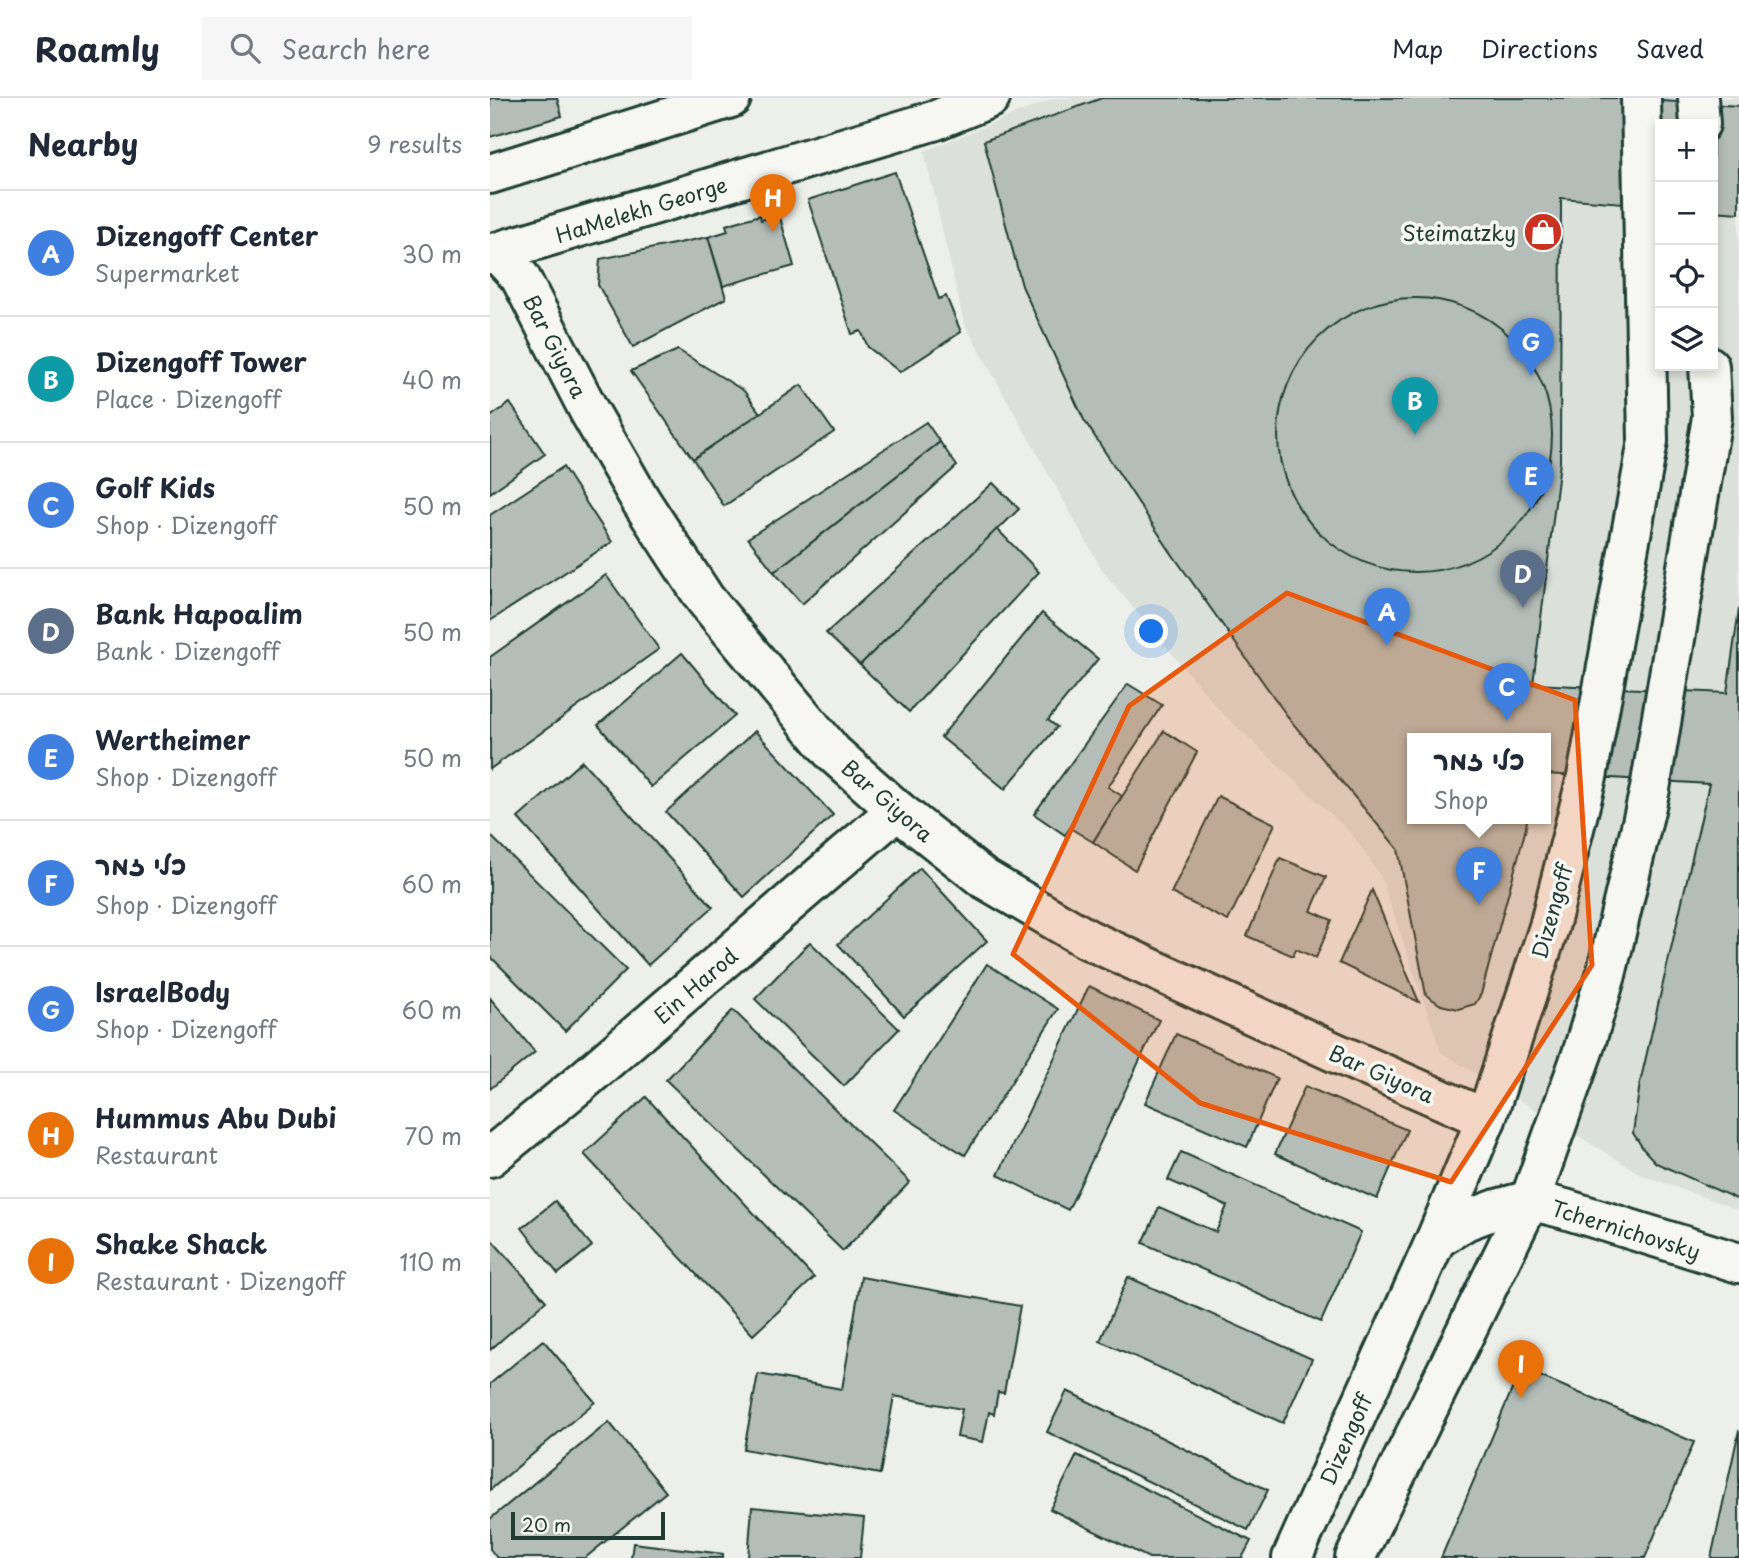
<!DOCTYPE html>
<meta charset="utf-8">
<style>
body{margin:0;font-family:"Playpen Sans","Playpen Sans Hebrew",sans-serif;background:#f6f6f7;color:#1f2937}
.controls{position:absolute;right:21px;top:21px;display:grid;overflow:hidden;border-radius:0px;box-shadow:0 4px 10px #0003}
.controls button{width:63px;height:63px;display:grid;place-items:center;padding:0;border:0;border-bottom:2px solid #e0e1e3;background:#fff;color:#1f2937;font:35px sans-serif}
.scale{position:absolute;left:21px;bottom:18px;width:154px;box-sizing:border-box;padding-left:7px;border:4px solid #1f3d34;border-top:0;font-size:19px;line-height:24px;white-space:nowrap;color:#1f3d34;-webkit-text-stroke:5px #f6f6f2;paint-order:stroke}
.you{position:absolute;left:662px;top:534px;width:24px;height:24px;margin:-18px;border:5px solid #fff;border-radius:50%;background:#1a73e8;box-shadow:0 0 0 10px #1a73e833}
.badge{display:grid;place-items:center;width:46px;height:46px;border-radius:50%;background:#0f766e;color:#fff;font-size:23px;font-weight:700}
.pin{position:absolute;translate:-50% -58px;filter:drop-shadow(0 2px 4px #0008)}
.pin::after{content:'';position:absolute;top:37px;width:24px;height:21px;background:inherit;clip-path:polygon(0 0,100% 0,50% 100%)}
.popup{position:absolute;left:917px;top:635px;width:144px;height:91px;box-sizing:border-box;display:grid;place-content:center;border-radius:0px;background:#fff;filter:drop-shadow(0 2px 5px #0005);font-size:23px;white-space:nowrap;color:#747a83}
.popup b{font-size:26px;color:#1f2937}
.popup::after{content:'';position:absolute;left:50%;top:100%;margin-left:-14px;border:14px solid transparent;border-top-color:#fff}
.list{margin:0;padding:0;list-style:none}
h2{display:flex;justify-content:space-between;align-items:center;height:91px;margin:0;padding:0 28px;font-size:30px}
h2 small{font-size:23px;font-weight:400;color:#747a83}
.list li{display:grid;grid-template-columns:46px 1fr auto;gap:21px;align-items:center;box-sizing:border-box;height:126px;padding:0 28px;border-top:2px solid #e0e1e3}
.list b{display:block;font-size:26px;white-space:nowrap}
.list p{margin:0;font-size:23px;white-space:nowrap;color:#747a83}
.list em{font-size:23px;font-style:normal;color:#747a83}
.icon{flex:none;width:38px;height:38px;fill:none;stroke:currentColor;stroke-width:2;stroke-linecap:round;stroke-linejoin:round}
.map{position:relative;flex:none;width:1249px;height:1460px;overflow:hidden}
header{display:flex;align-items:center;gap:42px;box-sizing:border-box;height:98px;padding:0 35px;background:#fff;border-bottom:2px solid #e0e1e3}
header strong{font-size:33px}
nav{display:flex;gap:38px;margin-inline-start:auto;font-size:24px}
.search{width:490px;height:63px;background:#f6f6f7;display:flex;align-items:center;gap:18px;box-sizing:border-box;padding:0 24px;border-radius:0px;color:#747a83;font-size:26px}
main{display:flex}
aside{flex:1;background:#fff}
.map>svg:first-child{display:block}
.built{fill:#dce0db;fill-rule:evenodd}
.building{fill:#b4bdb8;stroke:#1f3d34;stroke-width:2}
.lines{fill:none;stroke-linecap:round;stroke-linejoin:round}
.minor-casing{stroke:#1f3d34;stroke-width:44}
.minor{stroke:#f6f6f2;stroke-width:38}
.marked{fill:#e8590c;fill-opacity:0.2;stroke:#e8590c;stroke-width:5;stroke-linejoin:round}
.labels{text-anchor:middle;dominant-baseline:central;stroke-width:7;stroke-linejoin:round;paint-order:stroke}
.street-label{font-size:21px;fill:#1f3d34;stroke:#f6f6f2}
.poi-label{font-size:21px;fill:#1f3d34;stroke:#f6f6f2;text-anchor:end}
</style>
<header>
<strong>Roamly</strong>
<div class="search"><svg class="icon" aria-label="search" viewBox="0 0 24 24"><circle cx="10" cy="10" r="6"/><path d="M15 15l6 6"/></svg>Search here</div>
<nav><a>Map</a><a>Directions</a><a>Saved</a></nav>
</header>
<main>
<aside>
<h2>Nearby<small>9 results</small></h2>
<ul class="list">
<li><span class="badge" style="background:#3f7fe0">A</span><div><b>Dizengoff Center</b><p>Supermarket</p></div><em>30 m</em></li>
<li><span class="badge" style="background:#0f9aa8">B</span><div><b>Dizengoff Tower</b><p>Place · Dizengoff</p></div><em>40 m</em></li>
<li><span class="badge" style="background:#3f7fe0">C</span><div><b>Golf Kids</b><p>Shop · Dizengoff</p></div><em>50 m</em></li>
<li><span class="badge" style="background:#5c6f8a">D</span><div><b>Bank Hapoalim</b><p>Bank · Dizengoff</p></div><em>50 m</em></li>
<li><span class="badge" style="background:#3f7fe0">E</span><div><b>Wertheimer</b><p>Shop · Dizengoff</p></div><em>50 m</em></li>
<li><span class="badge" style="background:#3f7fe0">F</span><div><b>כלי זמר</b><p>Shop · Dizengoff</p></div><em>60 m</em></li>
<li><span class="badge" style="background:#3f7fe0">G</span><div><b>IsraelBody</b><p>Shop · Dizengoff</p></div><em>60 m</em></li>
<li><span class="badge" style="background:#e8710a">H</span><div><b>Hummus Abu Dubi</b><p>Restaurant</p></div><em>70 m</em></li>
<li><span class="badge" style="background:#e8710a">I</span><div><b>Shake Shack</b><p>Restaurant · Dizengoff</p></div><em>110 m</em></li>
</ul>
</aside>
<div class="map">
<svg width="1249" height="1460" viewBox="0 0 1249 1460">
<rect width="100%" height="100%" fill="#edefea"/>
<filter id="ink" filterUnits="userSpaceOnUse"><feTurbulence type="fractalNoise" baseFrequency=".0143" numOctaves="2"/><feDisplacementMap in="SourceGraphic" scale="14" xChannelSelector="R" yChannelSelector="G"/><feConvolveMatrix kernelMatrix="1 2 1 2 8 2 1 2 1" color-interpolation-filters="sRGB"/></filter>
<g filter="url(#ink)">
<path class="built" d="M565 0H1249V1112L1152 1077 951 954 891 779 862 736 732 615 614 475 474 225 434 53ZM1170 26H1223V268H1170ZM922 641H1056V721H922Z"/>
<g class="building">
<path d="M0 0H67L72 18 0 39Z"/>
<path d="M612 0H1125L1249 8V115L1223 113V26H1170V108L1071 100 1070 364 1043 586 1237 595 1249 511V1102L1166 1065 1154 1052 1143 1035 1150 985 1219 686 1056 676V641H922V721H1037L1036 730 991 896 985 906 968 911 951 907 936 897 908 751 800 622 680 453 594 322 532 188 494 43Z"/>
<path d="M405 74 449 201 456 198 471 234 410 274 378 249 371 233 362 236 318 102Z"/>
<path d="M289 116 304 168 233 188 218 139 238 133 236 127 270 117 271 122Z"/>
<path d="M218 139 236 200 143 249 108 187 110 161Z"/>
<circle cx="925" cy="337" r="137"/>
<path d="M188 252 254 293 270 315 203 361 141 273Z"/>
<path d="M311 287 344 334 234 408 203 361Z"/>
<path d="M20 305 55 356 0 395V319Z"/>
<path d="M436 324 450 344 284 474 258 440Z"/>
<path d="M450 344 467 368 312 506 284 474Z"/>
<path d="M73 369 122 444 0 523V417Z"/>
<path d="M503 385 529 411 370 567 336 535Z"/>
<path d="M507 431 549 474 419 614 370 567Z"/>
<path d="M116 477 169 551 0 671V559Z"/>
<path d="M552 515 608 561 558 622 567 629 515 691 451 639Z"/>
<path d="M192 555 245 618 161 689 108 627Z"/>
<path d="M638 586 672 607 618 689 632 698 603 744 580 730 575 737 544 716Z"/>
<path d="M265 633 343 717 254 799 176 714Z"/>
<path d="M674 633 707 654 645 772 603 744Z"/>
<path d="M92 663 223 809 158 867 28 720Z"/>
<path d="M728 698 785 726 738 823 681 795Z"/>
<path d="M0 737 136 872 75 933 0 858Z"/>
<path d="M790 760 836 779 821 813 842 822 826 860 806 851 803 858 757 838Z"/>
<path d="M430 770 497 843 414 918 348 846Z"/>
<path d="M882 792 929 904 849 865Z"/>
<path d="M320 844 409 931 354 988 265 901Z"/>
<path d="M497 866 568 911 475 1057 404 1012Z"/>
<path d="M599 888 669 922 578 1112 508 1077Z"/>
<path d="M0 900 45 954 0 991Z"/>
<path d="M243 912 420 1084 353 1153 176 982Z"/>
<path d="M686 936 787 980 757 1049 655 1005Z"/>
<path d="M815 988 917 1032 887 1101 785 1056Z"/>
<path d="M156 999 324 1180 263 1237 94 1056Z"/>
<path d="M691 1054 871 1134 831 1224 653 1145 669 1109 726 1134 737 1108 678 1082Z"/>
<path d="M65 1103 102 1148 68 1176 32 1130Z"/>
<path d="M0 1140 56 1203 0 1252Z"/>
<path d="M371 1179 530 1208 514 1295 508 1294 504 1316 499 1314 493 1344 467 1339 472 1311 404 1298 390 1376 254 1351 268 1276 352 1291Z"/>
<path d="M638 1179 822 1261 793 1325 610 1243Z"/>
<path d="M53 1242 105 1304 0 1392V1286Z"/>
<path d="M1031 1270 1204 1344 1155 1460H951Z"/>
<path d="M577 1293 778 1392 758 1432 557 1334Z"/>
<path d="M119 1324 176 1394 95 1460H7L0 1451V1421Z"/>
<path d="M1249 1332V1460H1221Z"/>
<path d="M587 1357 761 1443 752 1460H659L560 1411Z"/>
<path d="M262 1409 374 1420 370 1460H258Z"/>
<path d="M143 1445 233 1456V1460H141Z"/>
</g>
<g class="lines">
<g class="minor-casing">
<g id="minor">
<path d="M1208 0 1210 26"/>
<path d="M0 76 241 0"/>
<path d="M3 155 12 160 30 179 99 313 151 403 215 501 343 655 407 712 493 780 597 841 844 954 996 1021"/>
<path d="M0 156 446 22 500 0"/>
<path d="M0 1059 87 988 407 712"/>
<path d="M946 1141 975 1123 1007 1111 1040 1102 1075 1111 1249 1165"/>
<path d="M802 1460 946 1141 996 1021 1059 829 1097 679 1158 343 1151 0"/>
<path d="M865 1460 1040 1102 1093 953 1116 877 1160 691 1222 319 1219 268"/>
</g>
</g>
<use href="#minor" class="minor"/>
</g>
</g>
<path class="marked" d="M797 495 1085 602 1102 867 961 1084 710 1005 523 856 639 608Z"/>
<defs>
<g id="shop-disc" transform="scale(2.0125)"><circle r="9.5" fill="#c8321e" stroke="#f6f6f2"/><path d="M-5-2.5h2.3a2.7 3.5 0 0 1 5.4 0H5L5.5 6h-11ZM-1.5-2.5h3a1.5 2.3 0 0 0-3 0Z" fill="#fff"/></g>
</defs>
<g fill-rule="evenodd">
<use href="#shop-disc" x="1053" y="134"/>
</g>
<g class="labels">
<g class="street-label">
<text transform="translate(151 111) rotate(-17)">HaMelekh George</text>
<text transform="translate(66 248) rotate(63)">Bar Giyora</text>
<text transform="translate(398 702) rotate(41)">Bar Giyora</text>
<text transform="translate(1061 813) rotate(-74)">Dizengoff</text>
<text transform="translate(205 887) rotate(-41)">Ein Harod</text>
<text transform="translate(892 975) rotate(24)">Bar Giyora</text>
<text transform="translate(1136 1131) rotate(17)">Tchernichovsky</text>
<text transform="translate(855 1341) rotate(-66)">Dizengoff</text>
</g>
<g class="poi-label">
<text x="1026" y="134">Steimatzky</text>
</g>
</g>
</svg>
<div class="controls">
<button>+</button>
<button>−</button>
<button><svg class="icon" aria-label="locate" viewBox="0 0 24 24"><circle cx="12" cy="12" r="6"/><path d="M12 2v4M12 18v4M2 12h4M18 12h4"/></svg></button>
<button><svg class="icon" aria-label="layers" viewBox="0 0 24 24"><path d="M12 4l9 5-9 5-9-5zM3 14l9 5 9-5"/></svg></button>
</div>
<div class="scale">20 m</div>
<div class="you"></div>
<div class="pin badge" style="left:897px;top:548px;background:#3f7fe0">A</div>
<div class="pin badge" style="left:925px;top:337px;background:#0f9aa8">B</div>
<div class="pin badge" style="left:1017px;top:623px;background:#3f7fe0">C</div>
<div class="pin badge" style="left:1033px;top:510px;background:#5c6f8a">D</div>
<div class="pin badge" style="left:1041px;top:412px;background:#3f7fe0">E</div>
<div class="pin badge" style="left:989px;top:807px;background:#3f7fe0">F</div>
<div class="popup"><b>כלי זמר</b>Shop</div>
<div class="pin badge" style="left:1041px;top:278px;background:#3f7fe0">G</div>
<div class="pin badge" style="left:283px;top:134px;background:#e8710a">H</div>
<div class="pin badge" style="left:1031px;top:1300px;background:#e8710a">I</div>
</div>
</main>
